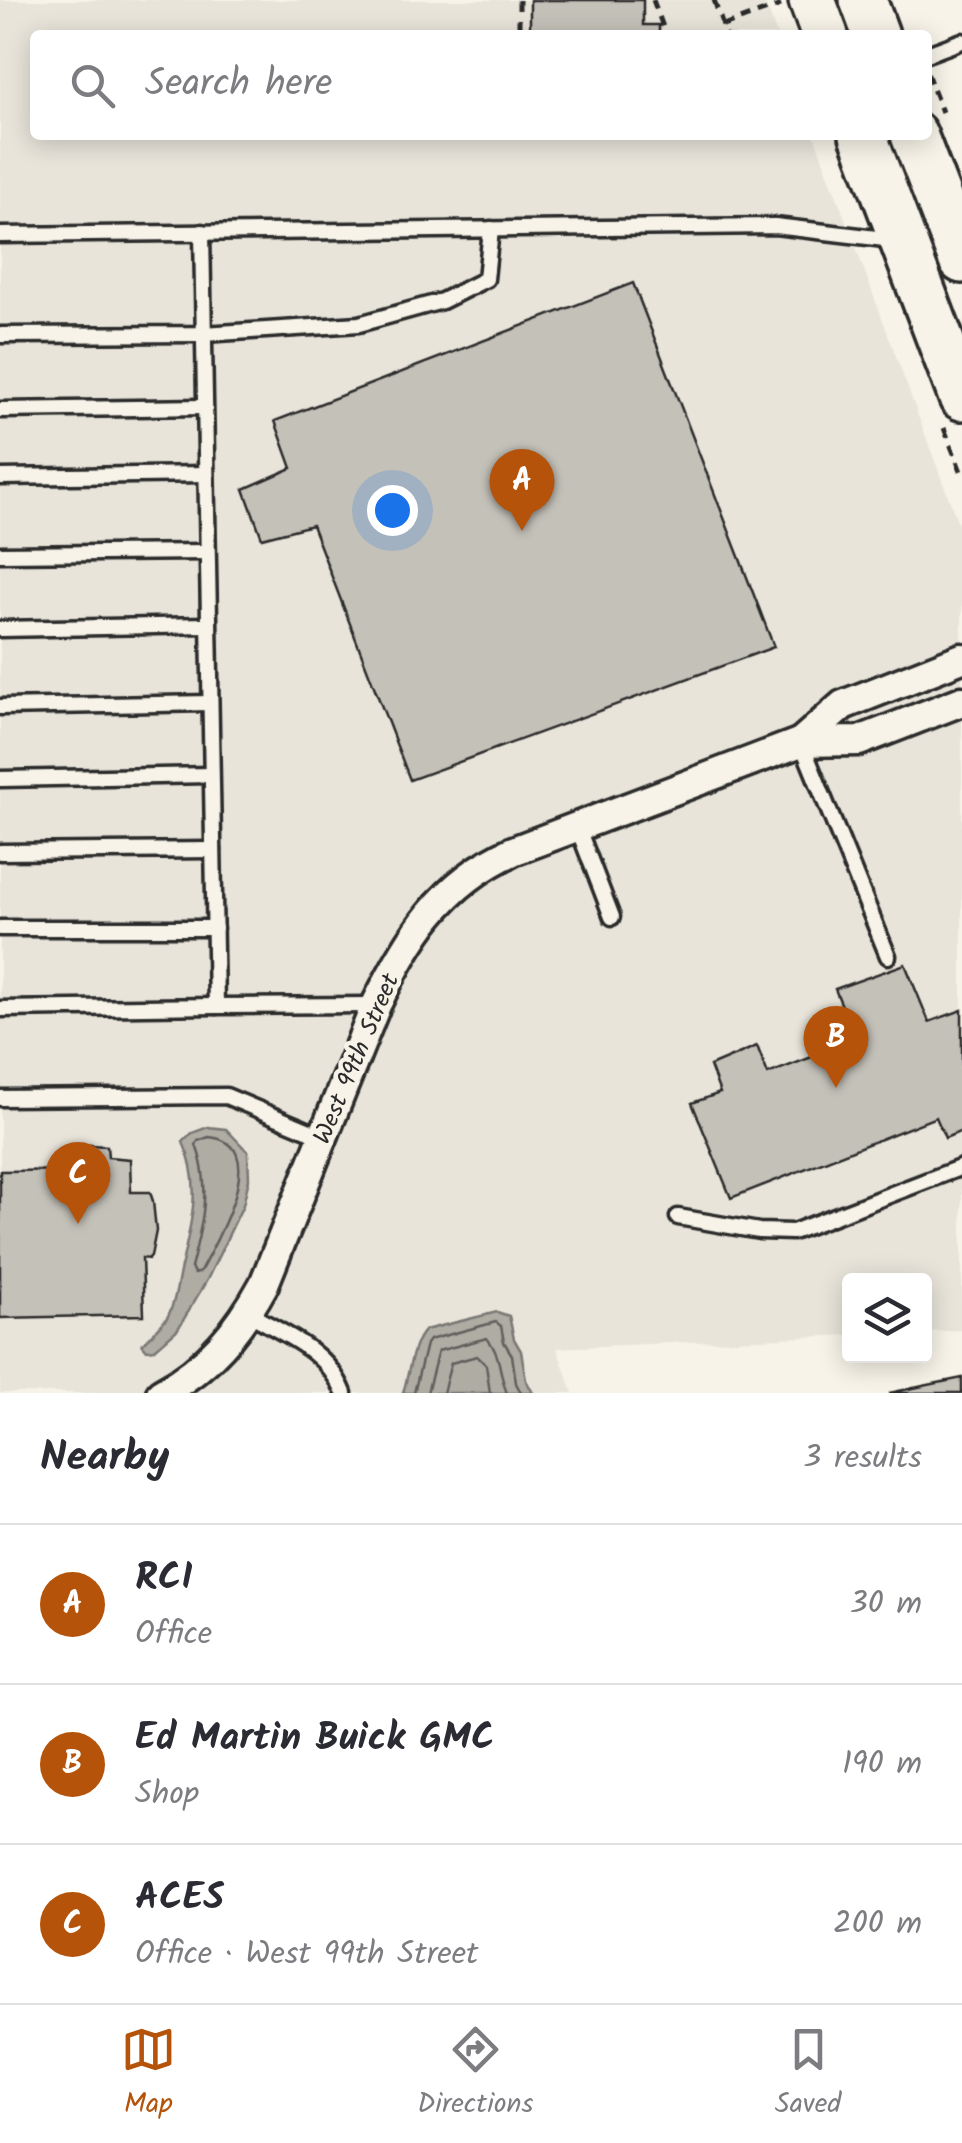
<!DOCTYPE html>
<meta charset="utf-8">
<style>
body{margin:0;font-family:Kalam,sans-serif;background:#f7f7f7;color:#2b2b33}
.controls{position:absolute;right:30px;bottom:30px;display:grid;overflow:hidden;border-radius:10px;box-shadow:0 5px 25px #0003}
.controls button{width:90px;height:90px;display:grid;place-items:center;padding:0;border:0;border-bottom:2px solid #e1e1e2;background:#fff;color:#2b2b33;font:50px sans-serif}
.you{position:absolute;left:392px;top:510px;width:35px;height:35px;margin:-25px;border:8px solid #fff;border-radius:50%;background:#1a73e8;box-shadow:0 0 0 15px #1a73e833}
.badge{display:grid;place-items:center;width:65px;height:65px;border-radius:50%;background:#b45309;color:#fff;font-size:32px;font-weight:700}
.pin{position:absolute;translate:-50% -82px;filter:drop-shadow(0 2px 5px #0008)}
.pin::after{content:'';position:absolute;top:52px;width:35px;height:30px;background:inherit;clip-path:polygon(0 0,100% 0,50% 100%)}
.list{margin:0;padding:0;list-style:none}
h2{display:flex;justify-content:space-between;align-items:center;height:130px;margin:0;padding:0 40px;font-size:42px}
h2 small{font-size:32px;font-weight:400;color:#7c7c81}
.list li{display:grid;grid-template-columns:65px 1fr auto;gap:30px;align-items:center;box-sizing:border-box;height:160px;padding:0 40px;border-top:2px solid #e1e1e2}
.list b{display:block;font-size:38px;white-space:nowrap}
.list p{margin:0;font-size:32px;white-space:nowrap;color:#7c7c81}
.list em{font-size:32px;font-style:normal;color:#7c7c81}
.icon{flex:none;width:55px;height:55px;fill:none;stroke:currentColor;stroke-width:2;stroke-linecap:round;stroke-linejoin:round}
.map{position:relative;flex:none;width:962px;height:1393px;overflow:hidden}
.search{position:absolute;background:#fff;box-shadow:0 5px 25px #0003;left:30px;right:30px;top:30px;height:110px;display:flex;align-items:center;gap:25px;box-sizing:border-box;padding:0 35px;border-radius:10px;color:#7c7c81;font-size:38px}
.sheet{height:610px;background:#fff}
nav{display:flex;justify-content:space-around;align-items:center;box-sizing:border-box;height:140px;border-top:2px solid #e1e1e2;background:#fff;font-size:28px;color:#7c7c81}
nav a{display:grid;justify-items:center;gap:5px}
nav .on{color:#b45309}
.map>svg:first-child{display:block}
.built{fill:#e8e4da}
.water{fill:#afaca4;stroke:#7a7874;stroke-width:2.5}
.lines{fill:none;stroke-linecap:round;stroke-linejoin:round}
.shore{stroke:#605f5b;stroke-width:2.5}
.building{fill:#c4c1b9;stroke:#2b2b2b;stroke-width:2.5}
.service-casing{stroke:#2b2b2b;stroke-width:21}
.minor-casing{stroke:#2b2b2b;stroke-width:35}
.primary-casing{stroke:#2b2b2b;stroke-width:52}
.path{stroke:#2b2b2b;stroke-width:5;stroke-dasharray:10 8;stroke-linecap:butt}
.service{stroke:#f7f3e8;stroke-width:14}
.minor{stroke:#f7f3e8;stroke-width:28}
.primary{stroke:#f7f3e8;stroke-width:45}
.labels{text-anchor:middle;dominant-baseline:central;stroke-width:9;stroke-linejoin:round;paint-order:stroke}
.street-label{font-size:25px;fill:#2b2b2b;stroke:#f7f3e8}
</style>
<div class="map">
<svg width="962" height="1393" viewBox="0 0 962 1393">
<rect width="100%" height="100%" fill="#f7f3e8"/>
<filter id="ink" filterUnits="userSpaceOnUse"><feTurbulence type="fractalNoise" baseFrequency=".01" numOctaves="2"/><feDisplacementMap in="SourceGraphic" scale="20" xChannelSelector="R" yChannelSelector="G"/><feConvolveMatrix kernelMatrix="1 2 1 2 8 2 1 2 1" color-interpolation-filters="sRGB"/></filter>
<g filter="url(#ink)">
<path class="built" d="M0 0H764L777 35H35V135H814L962 534V1330L925 1332 924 1280H850L849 1335 557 1348 573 1393H0Z"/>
<g class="water">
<path d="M208 1127 226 1129 248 1152 249 1179 243 1205 207 1280 178 1329 155 1349 147 1350 142 1344C151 1335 162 1326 168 1316 177 1299 177 1281 182 1263 192 1221 202 1184 183 1142L192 1133Z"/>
<path d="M497 1312 509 1316 514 1339 521 1351 526 1380 533 1393H403C409 1374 412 1342 425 1330Z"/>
</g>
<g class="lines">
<g class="shore">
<path d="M209 1137C275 1143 215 1243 200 1272L195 1274 191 1268C202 1226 212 1187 196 1145L198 1141Z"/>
<path d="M414 1393 426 1344 429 1340 496 1322 501 1326 504 1342 512 1355 516 1383 521 1393"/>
<path d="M427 1393 438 1351 487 1338C502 1356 498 1372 507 1393"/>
<path d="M443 1393 451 1363 477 1356 486 1365 490 1393"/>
</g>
</g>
<g class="building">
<path d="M530 0H643V25H659V35H530Z"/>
<path d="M633 283 774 647 410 780 312 525 262 538 244 489 292 468 275 421Z"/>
<path d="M905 964 929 1022 962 1010V1131L945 1138 936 1117 731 1198 692 1103 720 1093 710 1066 757 1046 768 1074 856 1040 835 989Z"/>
<path d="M89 1145 107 1146 108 1157 130 1159 131 1192H150L153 1201 156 1231 151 1256 148 1259 142 1258 144 1315 0 1318V1171L88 1170Z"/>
<path d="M962 1378V1393H889Z"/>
</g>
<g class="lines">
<g class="service-casing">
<g id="service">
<path d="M927 54 962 41"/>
<path d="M202 232 216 1006 376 1005"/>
<path d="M0 235 775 226 893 240"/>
<path d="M0 335 203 334 359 324 442 301 486 279 491 229"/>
<path d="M0 410 204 407"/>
<path d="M0 477 206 474"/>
<path d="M0 554 207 552"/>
<path d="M0 629 208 625"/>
<path d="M0 707 210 703"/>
<path d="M801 742 888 956"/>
<path d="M0 779 211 775"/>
<path d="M577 826 612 917"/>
<path d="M0 852 213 850"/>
<path d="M0 928H215"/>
<path d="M0 1009 216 1006"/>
<path d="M0 1098 226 1096 324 1137"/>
<path d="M678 1217 759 1231 793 1232 962 1167"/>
<path d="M248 1313C285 1335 327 1350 344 1393"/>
</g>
</g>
<g class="minor-casing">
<g id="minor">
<path d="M801 742 843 705 962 658"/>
<path d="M161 1393C208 1368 239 1330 264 1284L376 1005C409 937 442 883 513 851L801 742 859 741 962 701"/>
</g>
</g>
<g class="primary-casing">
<g id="primary">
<path d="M812 0 825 35"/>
<path d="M863 0 876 35"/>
<path d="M863 135 962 397"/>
<path d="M914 135 962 260"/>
</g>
</g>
<g class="path">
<path d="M519 0V35"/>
<path d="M653 0 666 35"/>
<path d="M714 0 726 35"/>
<path d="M723 26 781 5"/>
<path d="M927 73 942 112"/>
<path d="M944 428 962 474"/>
</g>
<use href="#service" class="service"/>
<use href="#minor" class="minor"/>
<use href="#primary" class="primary"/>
</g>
</g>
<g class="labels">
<g class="street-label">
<text transform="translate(357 1059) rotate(-67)">West 99th Street</text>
</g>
</g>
</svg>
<div class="controls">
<button><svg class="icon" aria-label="layers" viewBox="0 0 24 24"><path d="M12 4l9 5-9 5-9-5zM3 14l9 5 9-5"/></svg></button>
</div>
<div class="you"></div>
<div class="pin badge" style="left:522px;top:531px">A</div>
<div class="pin badge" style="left:836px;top:1088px">B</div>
<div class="pin badge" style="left:78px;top:1224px">C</div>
<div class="search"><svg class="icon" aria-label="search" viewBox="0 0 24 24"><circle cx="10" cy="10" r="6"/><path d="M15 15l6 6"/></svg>Search here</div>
</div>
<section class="sheet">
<h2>Nearby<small>3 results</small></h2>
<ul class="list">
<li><span class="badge">A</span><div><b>RCI</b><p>Office</p></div><em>30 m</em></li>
<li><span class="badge">B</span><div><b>Ed Martin Buick GMC</b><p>Shop</p></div><em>190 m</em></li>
<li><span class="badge">C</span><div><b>ACES</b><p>Office · West 99th Street</p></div><em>200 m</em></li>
</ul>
</section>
<nav>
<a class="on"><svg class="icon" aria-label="map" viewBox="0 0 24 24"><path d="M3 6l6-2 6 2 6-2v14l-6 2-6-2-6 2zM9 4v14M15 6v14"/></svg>Map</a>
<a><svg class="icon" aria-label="directions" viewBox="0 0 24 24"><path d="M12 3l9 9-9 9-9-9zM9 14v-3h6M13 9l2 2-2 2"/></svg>Directions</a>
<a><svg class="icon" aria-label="saved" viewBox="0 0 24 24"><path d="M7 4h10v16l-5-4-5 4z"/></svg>Saved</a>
</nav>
